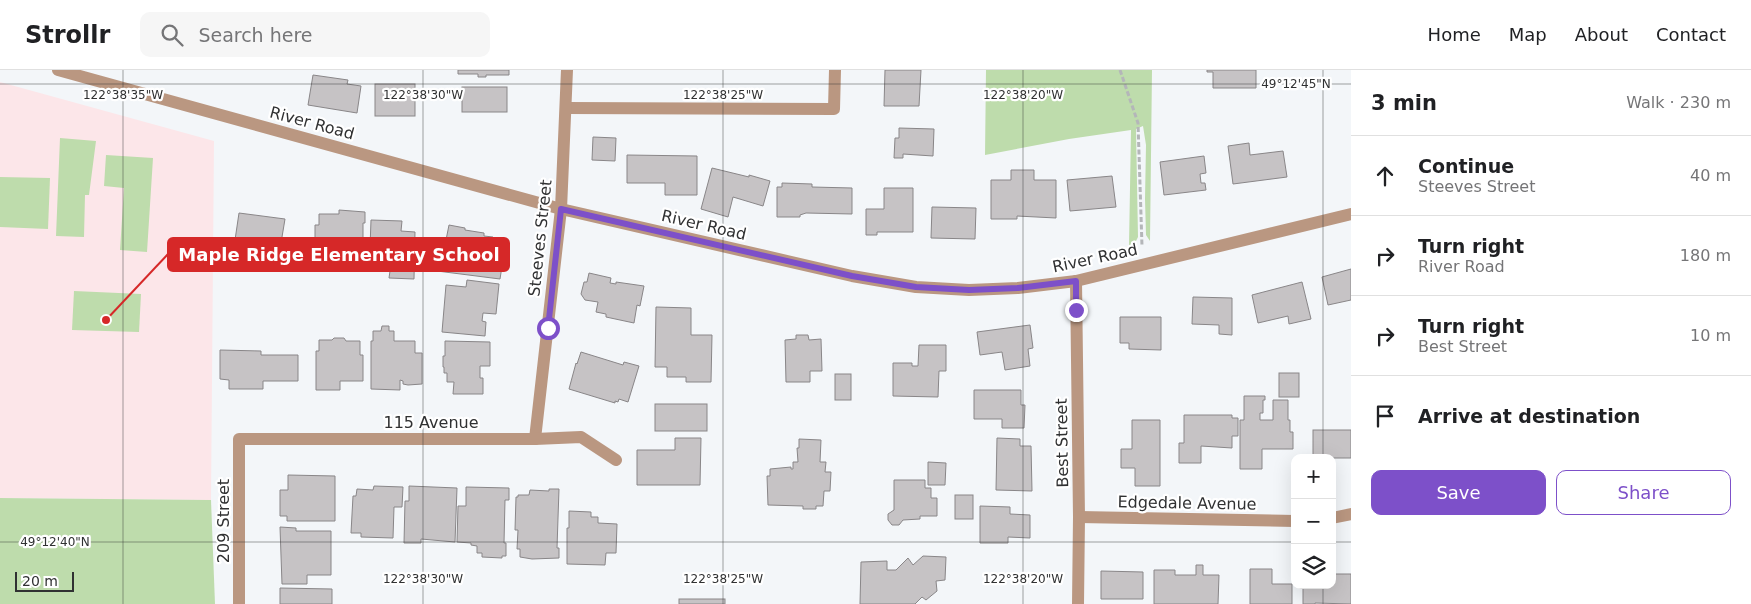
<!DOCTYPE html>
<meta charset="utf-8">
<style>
body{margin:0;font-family:"DejaVu Sans",sans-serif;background:#f6f6f6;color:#202124}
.controls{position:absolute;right:15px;bottom:15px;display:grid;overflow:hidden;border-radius:10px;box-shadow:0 5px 20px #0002}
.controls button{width:45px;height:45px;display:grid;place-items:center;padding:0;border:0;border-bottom:1px solid #e0e0e0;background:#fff;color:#202124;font:25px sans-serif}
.scale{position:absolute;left:15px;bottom:12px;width:59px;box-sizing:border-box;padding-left:5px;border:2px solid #303132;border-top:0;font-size:14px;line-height:18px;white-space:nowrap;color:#303132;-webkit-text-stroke:4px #fff;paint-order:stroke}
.stop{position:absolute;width:15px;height:15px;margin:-11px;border:4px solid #7d50c9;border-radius:50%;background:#fff}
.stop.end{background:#7d50c9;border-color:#fff;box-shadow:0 1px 5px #0008}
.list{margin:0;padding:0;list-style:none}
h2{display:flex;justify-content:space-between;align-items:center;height:65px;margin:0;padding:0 20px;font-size:21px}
h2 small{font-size:16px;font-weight:400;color:#757577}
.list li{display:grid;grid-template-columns:32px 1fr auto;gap:15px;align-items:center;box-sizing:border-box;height:80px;padding:0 20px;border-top:1px solid #e0e0e0}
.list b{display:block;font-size:19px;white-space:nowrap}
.list p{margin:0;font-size:16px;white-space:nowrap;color:#757577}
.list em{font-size:16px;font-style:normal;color:#757577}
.actions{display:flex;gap:10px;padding:15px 20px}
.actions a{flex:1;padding:11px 0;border:1px solid #7d50c9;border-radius:10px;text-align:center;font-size:18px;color:#7d50c9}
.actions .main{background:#7d50c9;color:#fff}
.icon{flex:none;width:28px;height:28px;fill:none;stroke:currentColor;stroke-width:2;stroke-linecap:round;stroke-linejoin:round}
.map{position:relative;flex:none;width:1351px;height:534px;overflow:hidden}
header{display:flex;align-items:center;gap:30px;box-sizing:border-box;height:70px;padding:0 25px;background:#fff;border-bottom:1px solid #e0e0e0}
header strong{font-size:24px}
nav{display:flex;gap:28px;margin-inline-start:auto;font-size:18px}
.search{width:350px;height:45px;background:#f6f6f6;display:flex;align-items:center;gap:12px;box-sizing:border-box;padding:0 18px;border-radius:10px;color:#757577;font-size:19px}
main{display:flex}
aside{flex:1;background:#fff}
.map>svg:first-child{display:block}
.education{fill:#fce6e9}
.green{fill:#bedcac}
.building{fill:#c6c3c5;stroke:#898688}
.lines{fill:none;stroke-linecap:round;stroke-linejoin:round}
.path{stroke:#b4b6b9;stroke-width:3;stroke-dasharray:5 2.5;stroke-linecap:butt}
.minor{stroke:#ba9781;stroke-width:12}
.tertiary{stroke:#ba9781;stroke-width:12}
.route{stroke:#7d50c9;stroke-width:6}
.ticks{fill:none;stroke:#303132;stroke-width:1;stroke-opacity:0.45}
.labels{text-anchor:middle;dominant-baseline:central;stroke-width:4.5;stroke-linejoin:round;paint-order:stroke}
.street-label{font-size:16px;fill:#303132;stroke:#fff}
.ticks-label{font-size:12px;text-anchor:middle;fill:#303132;stroke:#fff;stroke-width:4.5;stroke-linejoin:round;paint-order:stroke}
.leader{fill:none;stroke:#d62828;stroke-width:2}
.callout-dot{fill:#d62828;stroke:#fff;stroke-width:2}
.callout{fill:#d62828;stroke:#d62828;stroke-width:2}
.callout-label{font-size:18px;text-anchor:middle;font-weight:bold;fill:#fff}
</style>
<header>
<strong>Strollr</strong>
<div class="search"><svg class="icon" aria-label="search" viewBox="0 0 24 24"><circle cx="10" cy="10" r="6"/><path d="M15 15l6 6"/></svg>Search here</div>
<nav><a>Home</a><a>Map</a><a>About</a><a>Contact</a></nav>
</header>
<main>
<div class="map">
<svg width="1351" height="534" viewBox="0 0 1351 534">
<rect width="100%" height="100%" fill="#f3f6f9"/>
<path class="education" d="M0 12 214 71 211 430 0 428Z"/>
<g class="green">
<path d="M986 0H1152L1150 171 1146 165 1145 129 1146 75 1143 56 1136 59 1138 167 1134 175 1129 176 1131 60 1069 69 985 85Z"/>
<path d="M60 68 96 71 89 125H85L84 167 56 166Z"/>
<path d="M106 85 153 88 147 182 120 180 124 118 104 116Z"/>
<path d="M0 107 50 108 48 159 0 157Z"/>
<path d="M74 221 141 224 139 262 72 260Z"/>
<path d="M0 428 211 430 215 534H0Z"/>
</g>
<g class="building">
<path d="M458 0H509V5H486V7H478V4H458Z"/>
<path d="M885 0H921L919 36H884Z"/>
<path d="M1207 0H1256V18H1213V2H1207Z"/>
<path d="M313 5 348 10 347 14 361 16 357 43 308 35Z"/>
<rect x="375" y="14" width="40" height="32"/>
<rect x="462" y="17" width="45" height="25"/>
<path d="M899 58 934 59 933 86 903 84V88H894L895 68H899Z"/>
<path d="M593 67 616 68 615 91 592 90Z"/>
<path d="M1249 73 1250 85 1283 81 1287 107 1233 114 1228 76Z"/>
<path d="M627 85 697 86V125H665V113H627Z"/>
<path d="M1204 86 1206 103 1200 104 1201 113H1205L1206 120 1164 125 1160 92Z"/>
<path d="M712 98 749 107V105L770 111 763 136 733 127 728 147 701 139Z"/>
<path d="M1011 100H1034V110H1056V148L1017 146V149H991V110H1011Z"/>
<path d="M1112 106 1116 137 1070 141 1067 110Z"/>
<path d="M782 113 812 114V117L852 118V144L806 143 800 145V147H777V117H782Z"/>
<path d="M884 118H913V162H877V165H866V139H884Z"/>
<path d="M932 137 976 138 975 169 931 168Z"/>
<path d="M339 140 365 142V153H363V188H343V185H318V173H315V155H319V144H339Z"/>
<path d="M239 143 285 149 280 179 235 170Z"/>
<path d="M371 150 402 151 401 161 415 162 414 209 389 208 390 201 374 200 375 178H370Z"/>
<path d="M449 155 465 158V160L484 163V166L493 167 492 174 497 175 496 182 504 184 500 209 437 201 441 169 446 170Z"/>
<path d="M1351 199V230L1328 235 1322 207Z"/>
<path d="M589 203 611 208 610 213 616 214V212L644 216 640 236 637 235 634 253 606 247V244L596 242 598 232 585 230 581 224 584 212H587Z"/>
<path d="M467 210 499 214 496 244 483 243 482 251 486 252 485 266 442 262 446 215 466 217Z"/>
<path d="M1302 212 1311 249 1289 254 1288 246 1258 253 1252 225Z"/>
<path d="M1193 227 1232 228V265L1219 264V255L1192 254Z"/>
<path d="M656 237 691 238V265H712L711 312H686V307H667V297H655Z"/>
<path d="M1120 247H1161V280L1129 279V273H1120Z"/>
<path d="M1030 255 1033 278 1028 279 1030 296 1005 300 1002 282 980 285 977 262Z"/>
<path d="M382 256H389V261H394V271H415V283H422V314L408 315 403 314V311L400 310V320L371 319V271H373V261H381Z"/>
<path d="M796 265H808L809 270 821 269 822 301H810V312H786L785 270 796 269Z"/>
<path d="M334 268H344L346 271H360V285H363V311H340V320H316V281H319V270H332Z"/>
<path d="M445 271 490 272V296H480V308H483V324H453L454 312H447V303H444V297H443V286H445Z"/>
<path d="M919 275H946V301H939L938 327 893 326V293H912V296H918Z"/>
<path d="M220 280 261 281V285H298V311H263V319H229V310L220 309Z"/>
<path d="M581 282 623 295 624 292 639 296 628 332 619 329 618 332 615 331V333L569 319 576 293 577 294Z"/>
<rect x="1279" y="303" width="20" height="24"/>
<rect x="835" y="304" width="16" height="26"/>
<path d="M974 320H1021V335H1025L1024 358H1002V349H974Z"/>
<path d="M1244 326H1265V330H1263V343H1260V350H1273V330H1288V350H1290V362H1293V379H1262V399H1240V350H1244Z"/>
<rect x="655" y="334" width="52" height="27"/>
<path d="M1184 345H1232V348H1238V366H1232V378L1201 376V393H1179V373H1184Z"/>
<path d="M1132 350H1160V416H1135V398H1121V379H1132Z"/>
<rect x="1313" y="360" width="38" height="28"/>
<path d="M675 368H701L700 415H637V380H675Z"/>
<path d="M997 368 1020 369V376H1031L1032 421 996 420Z"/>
<path d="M799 369 821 370 820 392H826L825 402H831L830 421H824L823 436H816V439H803V436L768 435 767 406H770V399L791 397V399H793V392H798L797 378H799Z"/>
<path d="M928 392 946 393 945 415H928Z"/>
<path d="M288 405 335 406V451H287V446H280V420H288Z"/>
<path d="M894 410H925V418H931V428H937V446H920V449L903 450 899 455H892L888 450V444L894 440Z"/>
<path d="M374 416 403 417 402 437H394L393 468 361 467V463H351L353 426H356L357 419 373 420Z"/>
<path d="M409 416 457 418 455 472 421 469V473H404L405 431H409Z"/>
<path d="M466 417 509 418V430H505L504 473H506V486H502V488L482 487V483H477V476L471 475V473L457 472 458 436H466Z"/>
<path d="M549 419H559L557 478H559V488L532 489 520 487V479H517L518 460H515L516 427H518V425H529L530 420 549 421Z"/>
<rect x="955" y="425" width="18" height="24"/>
<path d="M980 436 1010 437V444L1030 445V468L1008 467V473H980Z"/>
<path d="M569 441 591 442V447H598V453L617 454 616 483H606L605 495 567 494V458H569Z"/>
<path d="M280 457 296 458V461H331V505H307V514H282Z"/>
<path d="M923 486 946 487 945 510 936 511 937 521 926 530 922 527 915 534H860L861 492 887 491V500H896L908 488 913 495Z"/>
<path d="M1196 495H1203V505H1219L1218 534H1154V500H1175V505H1196Z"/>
<path d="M1250 499H1272V514H1292V534H1250Z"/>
<path d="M1101 501 1143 502V529H1101Z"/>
<path d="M1332 504H1351V534L1315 533V534H1303V515H1332Z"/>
<path d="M280 518 332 519V534H280Z"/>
<rect x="679" y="529" width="46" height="5"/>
</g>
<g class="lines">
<path class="path" d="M1120 0 1138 53 1142 176"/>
<g class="minor">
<path d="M566 38 834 39 835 0"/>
<path d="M1076 211 1079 447 1078 534"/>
<path d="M535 369 561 139 567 0"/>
<path d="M1079 447 1295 451"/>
<path d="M1332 448 1351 444"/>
<path d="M239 534V369H535L581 367 616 390"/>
</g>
<path class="tertiary" d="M58 0 561 139 852 206 916 217 969 220 1018 218 1076 211 1351 144"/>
</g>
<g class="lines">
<path class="route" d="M548 258 561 139 852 206 916 217 969 220 1018 218 1076 211V240"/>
</g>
<path class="ticks" d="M123 0V534M423 0V534M723 0V534M1023 0V534M1323 0V388M0 14H1351M0 472H1295M1332 472H1351M1323 515V534"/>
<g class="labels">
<g class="street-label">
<text transform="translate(312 53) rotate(15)">River Road</text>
<text transform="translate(704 155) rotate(13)">River Road</text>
<text transform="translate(540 168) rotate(-84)">Steeves Street</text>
<text transform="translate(1095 188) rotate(-12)">River Road</text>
<text x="431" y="352">115 Avenue</text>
<text transform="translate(1062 373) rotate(-91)">Best Street</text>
<text transform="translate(1187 433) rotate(1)">Edgedale Avenue</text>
<text transform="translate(223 451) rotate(-90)">209 Street</text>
</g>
</g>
<g class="ticks-label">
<text x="1296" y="18">49°12'45"N</text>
<text x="123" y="29">122°38'35"W</text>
<text x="423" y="29">122°38'30"W</text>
<text x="723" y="29">122°38'25"W</text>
<text x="1023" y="29">122°38'20"W</text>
<text x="55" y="476">49°12'40"N</text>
<text x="423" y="513">122°38'30"W</text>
<text x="723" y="513">122°38'25"W</text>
<text x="1023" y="513">122°38'20"W</text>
</g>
<path class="leader" d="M106 250L168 184"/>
<circle class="callout-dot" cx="106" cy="250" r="5"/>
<rect class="callout" x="168" y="168" width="341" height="33" rx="5"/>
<g class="callout-label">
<text x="339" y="191">Maple Ridge Elementary School</text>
</g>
</svg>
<div class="controls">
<button>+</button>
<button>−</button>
<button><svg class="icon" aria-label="layers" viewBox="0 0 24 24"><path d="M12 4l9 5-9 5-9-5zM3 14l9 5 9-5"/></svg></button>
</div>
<div class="scale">20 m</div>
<div class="stop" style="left:548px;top:258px"></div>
<div class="stop end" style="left:1076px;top:240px"></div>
</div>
<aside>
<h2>3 min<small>Walk · 230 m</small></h2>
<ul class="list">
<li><svg class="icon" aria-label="ahead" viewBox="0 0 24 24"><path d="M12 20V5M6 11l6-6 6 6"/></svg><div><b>Continue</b><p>Steeves Street</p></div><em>40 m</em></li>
<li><svg class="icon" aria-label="right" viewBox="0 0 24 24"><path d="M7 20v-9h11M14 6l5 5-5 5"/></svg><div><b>Turn right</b><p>River Road</p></div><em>180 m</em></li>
<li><svg class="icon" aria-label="right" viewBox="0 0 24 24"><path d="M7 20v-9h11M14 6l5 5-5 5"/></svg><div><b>Turn right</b><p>Best Street</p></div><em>10 m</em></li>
<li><svg class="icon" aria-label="arrive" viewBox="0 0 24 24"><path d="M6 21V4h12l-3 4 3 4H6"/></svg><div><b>Arrive at destination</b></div></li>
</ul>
<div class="actions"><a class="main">Save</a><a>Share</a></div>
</aside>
</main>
